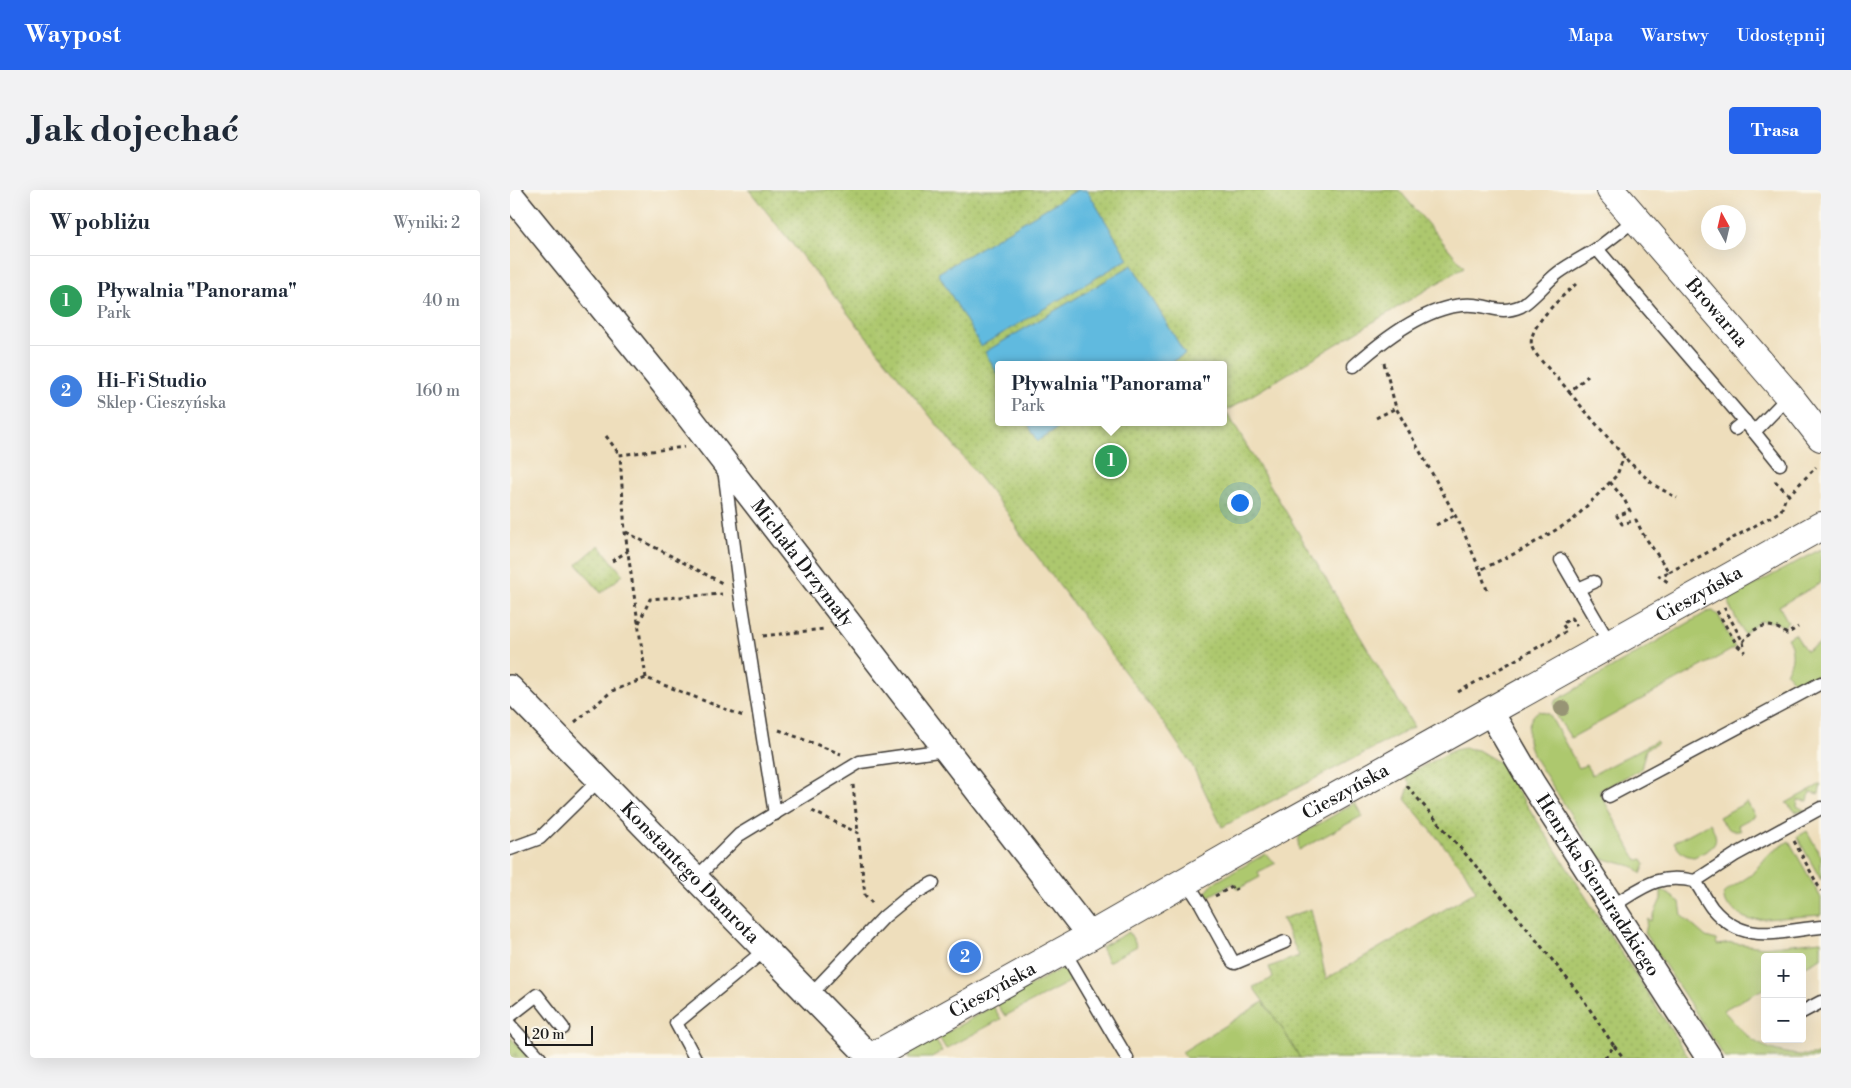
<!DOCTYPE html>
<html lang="pl">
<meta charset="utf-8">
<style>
body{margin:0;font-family:"Libre Bodoni",serif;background:#f2f2f3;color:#1f2937}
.controls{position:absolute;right:15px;bottom:15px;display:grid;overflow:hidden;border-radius:5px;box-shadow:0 5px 20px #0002}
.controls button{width:45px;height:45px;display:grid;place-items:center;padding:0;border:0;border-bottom:1px solid #e0e1e3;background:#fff;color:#1f2937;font:25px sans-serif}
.compass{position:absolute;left:1191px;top:15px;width:45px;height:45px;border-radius:50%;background:#fff;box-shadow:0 5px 20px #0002;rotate:352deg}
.scale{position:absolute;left:15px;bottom:12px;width:68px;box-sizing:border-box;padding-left:5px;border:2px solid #1c1c1c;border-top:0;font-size:14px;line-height:18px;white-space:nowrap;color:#1c1c1c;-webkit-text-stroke:4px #fbf7ec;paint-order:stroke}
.you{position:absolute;left:729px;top:312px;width:18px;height:18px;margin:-12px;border:4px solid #fff;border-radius:50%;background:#1a73e8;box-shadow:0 0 0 8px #1a73e833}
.badge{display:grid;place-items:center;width:32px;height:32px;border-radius:50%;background:#2563eb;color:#fff;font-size:16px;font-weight:700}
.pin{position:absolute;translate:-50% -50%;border:2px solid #fff;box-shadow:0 1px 5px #0006}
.popup{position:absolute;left:485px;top:171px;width:232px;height:65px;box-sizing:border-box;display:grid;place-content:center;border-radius:5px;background:#fff;filter:drop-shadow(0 1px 4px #0005);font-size:16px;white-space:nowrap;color:#747a83}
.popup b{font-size:19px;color:#1f2937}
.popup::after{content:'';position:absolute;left:50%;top:100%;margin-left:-10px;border:10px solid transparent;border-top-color:#fff}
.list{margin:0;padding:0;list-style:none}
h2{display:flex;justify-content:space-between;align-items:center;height:65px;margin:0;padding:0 20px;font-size:21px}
h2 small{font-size:16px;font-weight:400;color:#747a83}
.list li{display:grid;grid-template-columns:32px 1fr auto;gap:15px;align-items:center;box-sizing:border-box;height:90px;padding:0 20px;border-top:1px solid #e0e1e3}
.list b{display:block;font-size:19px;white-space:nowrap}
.list p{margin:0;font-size:16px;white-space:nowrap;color:#747a83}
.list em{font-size:16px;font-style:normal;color:#747a83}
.map{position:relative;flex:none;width:1311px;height:868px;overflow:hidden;border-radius:5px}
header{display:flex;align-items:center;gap:30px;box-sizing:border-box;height:70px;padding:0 25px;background:#2563eb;color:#fff}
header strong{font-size:24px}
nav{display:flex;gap:28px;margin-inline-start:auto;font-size:18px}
.intro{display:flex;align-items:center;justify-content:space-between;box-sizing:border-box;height:120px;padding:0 30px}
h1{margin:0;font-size:35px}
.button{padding:12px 22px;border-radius:5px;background:#2563eb;color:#fff;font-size:18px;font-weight:700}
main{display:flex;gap:30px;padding:0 30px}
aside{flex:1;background:#fff;border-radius:5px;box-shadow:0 5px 20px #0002}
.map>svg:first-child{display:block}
.grass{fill:#adc86e;stroke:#647245}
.cemetery{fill:url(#cemetery-stones);stroke:#647245}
.park{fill:url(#park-dots);stroke:#647245;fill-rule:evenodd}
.water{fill:#61badf;stroke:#3e6b7e}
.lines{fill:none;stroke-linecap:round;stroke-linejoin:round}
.service-casing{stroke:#3c3934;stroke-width:15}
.minor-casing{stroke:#3c3934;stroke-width:28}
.tertiary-casing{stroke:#3c3934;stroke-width:30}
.path{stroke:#3c3934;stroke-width:3;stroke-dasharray:4 4;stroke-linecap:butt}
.service{stroke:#fff;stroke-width:12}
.minor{stroke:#fff;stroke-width:25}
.tertiary{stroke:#fff;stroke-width:28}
.tree{fill:#979474}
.labels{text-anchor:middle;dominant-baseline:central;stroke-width:4;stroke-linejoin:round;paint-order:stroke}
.street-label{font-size:19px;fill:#1c1c1c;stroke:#fbf7ec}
</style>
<header>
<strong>Waypost</strong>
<nav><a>Mapa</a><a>Warstwy</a><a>Udostępnij</a></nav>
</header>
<div class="intro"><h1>Jak dojechać</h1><a class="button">Trasa</a></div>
<main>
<aside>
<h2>W pobliżu<small>Wyniki: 2</small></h2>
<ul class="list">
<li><span class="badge" style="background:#2e9e5b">1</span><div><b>Pływalnia &quot;Panorama&quot;</b><p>Park</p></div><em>40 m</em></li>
<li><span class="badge" style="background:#3f7fe0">2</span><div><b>Hi-Fi Studio</b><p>Sklep · Cieszyńska</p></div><em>160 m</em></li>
</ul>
</aside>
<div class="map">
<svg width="1311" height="868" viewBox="0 0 1311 868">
<defs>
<pattern id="cemetery-stones" width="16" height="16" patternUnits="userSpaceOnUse" patternTransform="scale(1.25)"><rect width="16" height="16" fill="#adc86e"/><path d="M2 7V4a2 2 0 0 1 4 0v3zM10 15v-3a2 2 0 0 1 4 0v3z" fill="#94ab5f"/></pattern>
<pattern id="park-dots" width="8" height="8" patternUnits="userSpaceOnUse" patternTransform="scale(1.25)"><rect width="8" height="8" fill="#adc86e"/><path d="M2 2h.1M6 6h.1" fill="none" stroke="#94ab5f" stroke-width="1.8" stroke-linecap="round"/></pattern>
</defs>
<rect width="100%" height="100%" fill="#fbf7ec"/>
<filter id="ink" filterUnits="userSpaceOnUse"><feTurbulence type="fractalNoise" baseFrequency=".02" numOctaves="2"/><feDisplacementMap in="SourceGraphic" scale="10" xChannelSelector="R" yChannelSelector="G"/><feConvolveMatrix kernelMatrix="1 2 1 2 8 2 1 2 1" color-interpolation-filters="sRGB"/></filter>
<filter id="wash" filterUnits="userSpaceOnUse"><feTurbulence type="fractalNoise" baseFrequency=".0096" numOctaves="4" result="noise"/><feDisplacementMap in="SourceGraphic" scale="20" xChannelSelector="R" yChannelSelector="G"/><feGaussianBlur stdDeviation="1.12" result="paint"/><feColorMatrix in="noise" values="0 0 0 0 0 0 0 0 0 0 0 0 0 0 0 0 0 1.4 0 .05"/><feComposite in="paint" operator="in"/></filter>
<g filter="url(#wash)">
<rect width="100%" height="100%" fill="#eedebc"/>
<g class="grass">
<path d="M1311 359V393L1269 416 1278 432 1274 437 1265 432 1250 431 1234 444 1219 415 1220 408Z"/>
<path d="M1203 421 1209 426 1225 458 1061 548C1055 538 1041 522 1045 511L1197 422Z"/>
<path d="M1285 444 1296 461 1311 453V483L1288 496 1276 482C1284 472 1284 459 1277 448Z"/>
<path d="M1029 521 1039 524 1069 578 1076 575 1082 585 1146 551 1148 553 1136 559 1131 579 1089 601 1127 671 1132 669 1135 674 1131 684 1125 677 1087 667C1072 642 1056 617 1040 592 1033 580 1023 568 1019 555 1016 544 1018 526 1029 521Z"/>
<path d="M1311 594 1309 604 1300 602 1298 611 1288 610 1287 616 1296 621 1286 622 1276 613Z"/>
<path d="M1237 612 1245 626 1228 635 1231 641C1219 642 1215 637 1209 627Z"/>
<path d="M845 613 852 626 789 660 788 651 790 645Z"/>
<path d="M1200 633C1212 654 1204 658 1184 667 1173 666 1169 661 1164 652Z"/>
<path d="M1297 641 1311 666V690L1287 647Z"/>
<path d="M1279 651 1311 708V725L1240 730 1233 727 1215 713 1213 704 1216 701 1241 685 1259 664Z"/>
<path d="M755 664 766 673 748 682 750 687 728 699 724 693 697 707 696 702 704 693Z"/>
<path d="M1151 699 1170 712 1172 726 1196 747 1206 750 1207 755 1222 753 1254 757 1311 751V768L1292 778V767H1255V798L1213 820C1222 830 1232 842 1243 850 1260 862 1291 868 1311 864V868H1215L1135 744 1138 729 1141 731 1151 709Z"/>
<path d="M619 742 627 756 598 772 591 757Z"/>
<path d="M556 776 563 790 495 826 487 814Z"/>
<path d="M753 812 772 838 790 868H676L672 862Z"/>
<path d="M483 816 491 829 436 859 429 847Z"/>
<path d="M425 849 432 861 420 868H398L402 862Z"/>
</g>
<path class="cemetery" d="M0 847 19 868H0Z"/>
<g class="park">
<path d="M239 0H889L954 77 716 221 904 537 712 637 682 575 657 538 511 345 497 322ZM488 175H714V232H488Z"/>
<path d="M89 355 113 385 91 403 67 374Z"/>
<path d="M955 558 968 560 990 573 1179 868H790L772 838 743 797 763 788 759 777 789 766 772 729 801 719 816 789 966 701 954 680 895 609 900 594 895 586 944 560Z"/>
</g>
<g class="water">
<path d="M567 0H577L618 69 471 156 428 83Z"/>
<path d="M622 75 675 164 656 175H488V185L475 162Z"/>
<path d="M517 232H559L528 251Z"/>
</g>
</g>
<g filter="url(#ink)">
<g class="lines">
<g class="service-casing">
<g id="service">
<path d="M1126 29 1087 59 1244 242 1279 206"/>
<path d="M844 176C874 149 921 112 963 115 982 116 990 125 1011 116 1022 110 1037 91 1048 83 1060 74 1074 67 1087 59"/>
<path d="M1225 239 1235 231"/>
<path d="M1244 242 1270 274"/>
<path d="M214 279 230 403 265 624"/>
<path d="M1051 370 1100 454"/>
<path d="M1068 399 1084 392"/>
<path d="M1099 606 1311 493"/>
<path d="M0 659 30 648 89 590"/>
<path d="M186 688 229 645 350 572 435 560"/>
<path d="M676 691 691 714 723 772 725 773 775 752"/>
<path d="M1185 691C1191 700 1196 710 1202 718 1234 756 1268 741 1311 737"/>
<path d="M1102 716C1134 697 1146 683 1185 691L1225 665 1311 618"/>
<path d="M554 761 617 868"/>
<path d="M300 805 374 727 397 708 423 693"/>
<path d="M1292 822 1311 812"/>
<path d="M0 826 27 805 53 838"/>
<path d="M0 835 30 868"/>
<path d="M185 868 166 833 255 760"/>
</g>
</g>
<g class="minor-casing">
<g id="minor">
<path id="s1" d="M0 4 154 194 580 746"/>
<path id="s2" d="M0 498 361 868"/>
<path id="s3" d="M980 521 1022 593 1199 868"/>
</g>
</g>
<g class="tertiary-casing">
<g id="tertiary">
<path id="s4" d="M1101 0 1279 206 1311 247"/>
<path id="s5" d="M360 868 580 746 739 655 918 556 1311 336"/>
</g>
</g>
<g class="path">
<path d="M1066 94C1053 106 1010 142 1024 161 1034 176 1049 188 1059 202L1078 186"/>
<path d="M874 173 886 218 951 336 970 380"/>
<path d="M1059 202 1117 270 1144 295 1167 308"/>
<path d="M866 228 886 218"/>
<path d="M96 246 110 265"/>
<path d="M1265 291 1279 305"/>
<path d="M1100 292 1114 309 1120 321 1107 326 1112 334 1126 330 1133 344 1159 382 1149 386 1158 392"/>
<path d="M926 335 945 325"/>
<path d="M116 342 212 393"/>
<path d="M102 371 118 361"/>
<path d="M1159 382 1193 365 1271 321 1275 309 1306 277"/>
<path d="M977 400 970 380 1010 361 1063 330 1107 285 1114 266"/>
<path d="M1214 417 1233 452 1235 461"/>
<path d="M1207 421 1227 455 1235 462"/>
<path d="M129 433 140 409 212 404"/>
<path d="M253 446 314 439"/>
<path d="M1233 452C1245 434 1260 431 1277 444L1288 437"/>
<path d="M136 488 115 342 110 265 174 257"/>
<path d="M948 502 1057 441 1052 434 1061 428 1067 436"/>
<path d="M65 532 102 501 136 488 233 526"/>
<path d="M269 540 331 564"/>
<path d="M343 595 348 643"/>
<path d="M897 596 983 696 1071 806 1104 856 1095 868"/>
<path d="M302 621 348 643 355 705 363 714"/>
<path d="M1284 651 1311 701"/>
<path d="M705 706 724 696 726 700"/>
<path d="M1104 856 1114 868"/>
</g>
<use href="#service" class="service"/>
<use href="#minor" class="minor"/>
<use href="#tertiary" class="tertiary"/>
</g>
<circle class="tree" cx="1052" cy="518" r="8"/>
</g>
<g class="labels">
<g class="street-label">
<text stroke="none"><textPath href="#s4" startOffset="162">Browarna</textPath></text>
<text stroke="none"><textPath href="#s1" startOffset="471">Michała Drzymały</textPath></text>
<text stroke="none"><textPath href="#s5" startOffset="950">Cieszyńska</textPath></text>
<text stroke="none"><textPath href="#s5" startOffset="545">Cieszyńska</textPath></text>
<text stroke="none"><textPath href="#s2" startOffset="258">Konstantego Damrota</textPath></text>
<text stroke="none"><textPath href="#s3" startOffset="205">Henryka Siemiradzkiego</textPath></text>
<text stroke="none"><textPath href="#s5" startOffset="140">Cieszyńska</textPath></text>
</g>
</g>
</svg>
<div class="controls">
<button>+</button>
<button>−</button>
</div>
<svg class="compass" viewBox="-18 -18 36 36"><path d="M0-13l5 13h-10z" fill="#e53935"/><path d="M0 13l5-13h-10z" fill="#747a83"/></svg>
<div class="scale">20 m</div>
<div class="you"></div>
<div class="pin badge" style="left:601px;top:271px;background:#2e9e5b">1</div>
<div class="popup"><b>Pływalnia &quot;Panorama&quot;</b>Park</div>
<div class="pin badge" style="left:455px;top:767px;background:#3f7fe0">2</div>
</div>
</main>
